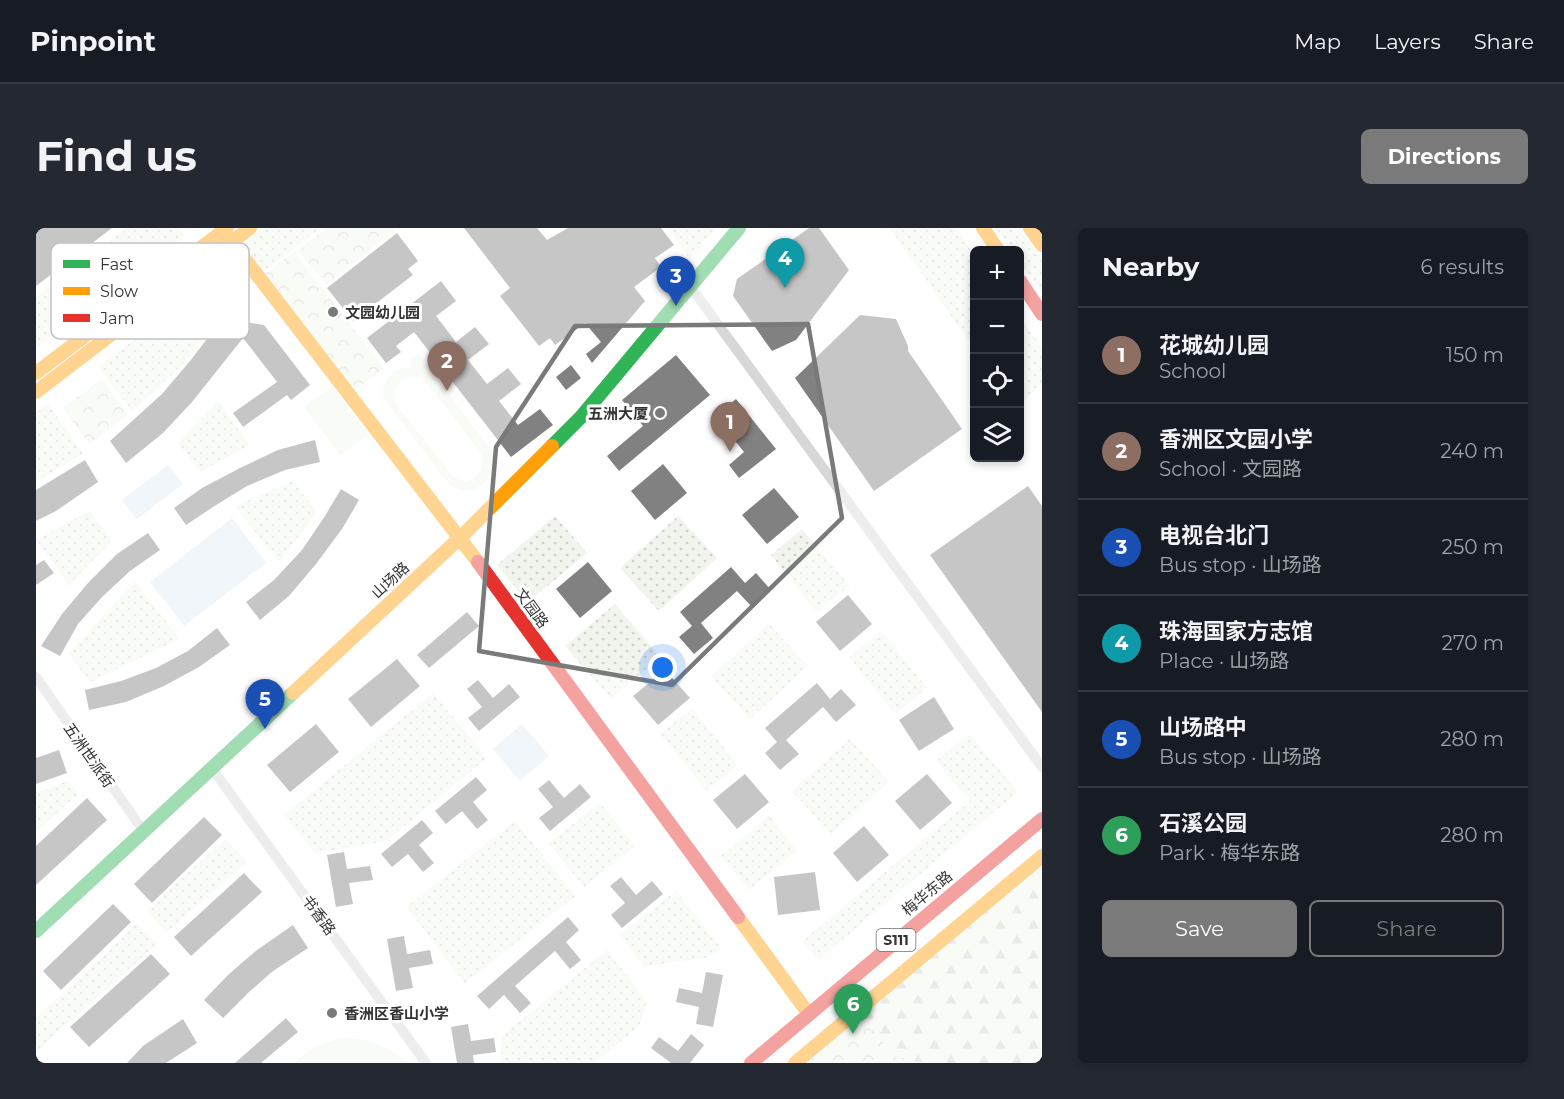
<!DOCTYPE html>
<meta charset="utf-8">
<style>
body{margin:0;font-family:Montserrat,"Noto Sans SC",sans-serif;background:#242831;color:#f1f3f6}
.controls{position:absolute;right:18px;top:18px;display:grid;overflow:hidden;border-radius:9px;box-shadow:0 3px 9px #0003}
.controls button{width:54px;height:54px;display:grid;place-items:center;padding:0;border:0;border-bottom:2px solid #363941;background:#171b24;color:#f1f3f6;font:30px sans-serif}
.you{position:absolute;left:627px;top:440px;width:21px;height:21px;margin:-15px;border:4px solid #fff;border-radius:50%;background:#1a73e8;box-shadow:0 0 0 9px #1a73e833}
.badge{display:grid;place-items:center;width:39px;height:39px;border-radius:50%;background:#7a7a7a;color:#fff;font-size:20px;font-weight:700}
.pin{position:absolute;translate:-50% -50px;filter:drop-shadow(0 2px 3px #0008)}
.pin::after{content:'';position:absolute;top:32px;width:21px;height:18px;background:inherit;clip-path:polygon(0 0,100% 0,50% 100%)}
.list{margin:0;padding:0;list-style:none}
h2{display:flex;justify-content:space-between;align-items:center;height:78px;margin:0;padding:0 24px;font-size:26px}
h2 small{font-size:20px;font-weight:400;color:#9ea1a6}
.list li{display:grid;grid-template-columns:39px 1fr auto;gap:18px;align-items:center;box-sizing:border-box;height:96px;padding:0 24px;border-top:2px solid #363941}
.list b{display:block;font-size:22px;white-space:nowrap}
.list p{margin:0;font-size:20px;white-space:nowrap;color:#9ea1a6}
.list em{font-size:20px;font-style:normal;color:#9ea1a6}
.actions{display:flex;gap:12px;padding:18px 24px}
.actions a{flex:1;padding:14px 0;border:2px solid #7a7a7a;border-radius:9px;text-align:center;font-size:21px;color:#7a7a7a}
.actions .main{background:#7a7a7a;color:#fff}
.icon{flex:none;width:33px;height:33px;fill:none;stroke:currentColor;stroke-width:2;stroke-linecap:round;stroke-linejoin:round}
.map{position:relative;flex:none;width:1006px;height:835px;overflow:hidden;border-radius:9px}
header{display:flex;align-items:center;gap:36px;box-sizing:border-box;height:84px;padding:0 30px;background:#171b24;border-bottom:2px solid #363941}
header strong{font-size:28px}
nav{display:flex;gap:33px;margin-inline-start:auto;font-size:21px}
.intro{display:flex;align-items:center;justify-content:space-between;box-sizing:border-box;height:144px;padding:0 36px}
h1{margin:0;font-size:42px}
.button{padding:15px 27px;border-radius:9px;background:#7a7a7a;color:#fff;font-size:21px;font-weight:700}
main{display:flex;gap:36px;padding:0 36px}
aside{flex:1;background:#171b24;border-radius:9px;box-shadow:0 3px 9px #0003}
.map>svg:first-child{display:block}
.grass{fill:url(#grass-dots)}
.forest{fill:url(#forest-firs)}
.park{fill:url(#park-crowns)}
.garden{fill:#f1f5ed;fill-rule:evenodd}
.water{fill:#ddebf3}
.building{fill:#818181}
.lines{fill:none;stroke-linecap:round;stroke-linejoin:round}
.street{stroke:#d7d7d7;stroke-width:10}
.fast{stroke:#30b455;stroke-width:14}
.slow{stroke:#ff9f0a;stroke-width:14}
.jam{stroke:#e5322d;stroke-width:14}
.marked{fill:none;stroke:#7a7a7a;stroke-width:4.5;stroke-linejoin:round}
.poi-dot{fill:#7a7a7a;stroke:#fff;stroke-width:2}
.labels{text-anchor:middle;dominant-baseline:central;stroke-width:6;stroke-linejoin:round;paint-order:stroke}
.shield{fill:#fff;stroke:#707070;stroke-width:1.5}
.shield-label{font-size:14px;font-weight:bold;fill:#333}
.poi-label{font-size:15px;font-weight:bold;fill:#333;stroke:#fff;text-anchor:start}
.street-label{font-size:15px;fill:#333;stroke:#fff}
.key{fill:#fff;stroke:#c2c2c2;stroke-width:1.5}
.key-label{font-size:16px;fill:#333}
</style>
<header>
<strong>Pinpoint</strong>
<nav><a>Map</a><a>Layers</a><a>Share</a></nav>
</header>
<div class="intro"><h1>Find us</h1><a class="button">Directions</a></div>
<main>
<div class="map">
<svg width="1006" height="835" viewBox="0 0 1006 835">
<defs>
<pattern id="grass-dots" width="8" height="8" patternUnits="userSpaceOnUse" patternTransform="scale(1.5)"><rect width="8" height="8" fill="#f1f5ed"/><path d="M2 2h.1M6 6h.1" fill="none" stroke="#cfd2cc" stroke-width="1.8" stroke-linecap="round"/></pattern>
<pattern id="forest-firs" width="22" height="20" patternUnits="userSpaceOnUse" patternTransform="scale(1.5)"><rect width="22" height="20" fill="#f1f5ed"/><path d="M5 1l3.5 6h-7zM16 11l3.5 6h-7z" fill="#cfd2cc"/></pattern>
<pattern id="park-crowns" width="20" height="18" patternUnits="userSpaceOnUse" patternTransform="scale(1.5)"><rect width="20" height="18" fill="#f1f5ed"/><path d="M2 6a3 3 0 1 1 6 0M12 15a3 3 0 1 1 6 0" fill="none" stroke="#cfd2cc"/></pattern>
</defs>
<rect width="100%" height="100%" fill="#fff"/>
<g class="grass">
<path d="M91 0H143L149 8 0 120V69Z"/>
<path d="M229 0H284L227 44 206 17Z"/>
<path d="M631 0H680L654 31Z"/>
<path d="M854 0H920L938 26V121Z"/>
<path d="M959 0H984L1006 32V66L984 34V22H975Z"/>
<path d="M186 48 205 76 176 99 144 139 96 183 62 138Z"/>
<path d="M984 89 1006 120V154L984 177Z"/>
<path d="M182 173 213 217 164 244 142 215Z"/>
<path d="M12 176 47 225 0 254V185Z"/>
<path d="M257 253 281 284 243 334 199 278Z"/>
<path d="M53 283 76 313 33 357 0 312Z"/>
<path d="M519 288 551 325 492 374 461 337Z"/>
<path d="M642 288 681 330 623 383 584 340Z"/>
<path d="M766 301 813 358 781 384 735 327Z"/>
<path d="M99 353 143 411 54 454 33 426Z"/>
<path d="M579 376 624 429 575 471 529 418Z"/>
<path d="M733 396 772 438 714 491 675 448Z"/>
<path d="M845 403 891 460 859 486 813 429Z"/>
<path d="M397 465 451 530 350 613 279 625 248 587Z"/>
<path d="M656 481 702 537 671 563 624 506Z"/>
<path d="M933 506 982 564 782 732 767 713 934 573 900 533Z"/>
<path d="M814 511 853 554 795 606 756 563Z"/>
<path d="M31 553 43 565 0 604V565Z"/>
<path d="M564 575 599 618 548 659 513 615Z"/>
<path d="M733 588 761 623 713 662 685 628Z"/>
<path d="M479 593 539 668 429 755 370 679Z"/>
<path d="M190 611 211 634 130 705 110 682Z"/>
<path d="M640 663 686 721 669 730 608 738 584 707Z"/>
<path d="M101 695 121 716 1 823 0 821V788L26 767Z"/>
<path d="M571 722 611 773 603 798 559 835H465L466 808Z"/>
</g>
<path class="forest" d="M1006 628V835H887L859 828 820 784Z"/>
<g class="park">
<path d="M291 0H355L358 3 290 57 262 22Z"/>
<path d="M258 24 348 140 317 164 227 48Z"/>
<path d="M66 151 92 187 53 216 27 180Z"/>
<path d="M820 784 859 828 887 835H760Z"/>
</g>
<g class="garden">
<path d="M382 126 456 223C463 250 437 275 412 255L348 170C344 153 358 139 375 139L374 132ZM376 148 384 150 391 155 445 225C449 239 444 249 430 254L417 249 360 176C354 161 362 152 376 148Z"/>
<path d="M296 158 332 207 304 227 268 179Z"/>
<path d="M311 810C334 812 353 818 371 835H258C276 819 286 813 311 810Z"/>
</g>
<g class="water">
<path d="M132 237 147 256 101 291 86 272Z"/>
<path d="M196 290 230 335 148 398 114 354Z"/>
<path d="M486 496 513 528 484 553 457 521Z"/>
</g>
<g class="building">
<path d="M0 0H76L0 58Z"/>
<path d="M428 0H501L511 12 532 0H625L638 17 619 30 625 39 598 59 609 73 556 135 550 126 565 114 549 95 519 117 514 110 503 118 464 68 474 60Z"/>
<path d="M773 0H783L813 42 760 112 736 123 697 68 701 51Z"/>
<path d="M361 5 382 33 372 41 377 47 317 93 291 60Z"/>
<path d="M405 53 420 73 400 88 420 114 439 99 453 116 432 132 451 156 472 140 485 156 463 173 482 197 504 181 517 197 475 229 378 104 360 118 365 124 350 135 331 110Z"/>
<path d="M824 87 860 91 872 118V123L926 201 838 263 759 150Z"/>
<path d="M197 92 228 97 274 157 255 172 251 167 207 199 197 185 241 154 207 110 156 174 127 205 90 235 74 213 126 166 154 133 178 102 187 108Z"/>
<path d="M640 127 674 167 583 243 571 228 607 198 586 172Z"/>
<path d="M535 137 545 150 530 162 520 149Z"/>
<path d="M700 171 740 221 703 250 693 237 708 224 679 188Z"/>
<path d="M279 212 284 234 249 242 211 258 177 279 150 297 138 280 166 260 204 240 242 222Z"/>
<path d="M49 232 62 254 20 283 0 293V262Z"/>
<path d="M627 236 651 265 619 292 595 263Z"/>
<path d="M992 258 1006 278V484L894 327Z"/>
<path d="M738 260 763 289 731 316 706 287Z"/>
<path d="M305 261 323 272 306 301 280 336 253 368 224 392 210 374 238 352 266 322 289 288Z"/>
<path d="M112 305 124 322 94 343 66 369 42 396 24 428 5 418 26 386 52 355 81 326Z"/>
<path d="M8 332 18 345 0 357V337Z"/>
<path d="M552 334 576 363 544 390 520 361Z"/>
<path d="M695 339 709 355 720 345 734 361 715 378 701 363 665 395 677 410 658 426 643 409 656 398 644 384Z"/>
<path d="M812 367 836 396 804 423 780 394Z"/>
<path d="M431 384 443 398 393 440 381 427Z"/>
<path d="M181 400 194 417 163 439 128 458 90 474 53 482 49 462 85 453 120 440 152 423Z"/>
<path d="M361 431 384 458 335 499 312 471Z"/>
<path d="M629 442 654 470 622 497 597 468Z"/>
<path d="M442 452 457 470 473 456 484 469 443 503 432 490 446 479 431 461Z"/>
<path d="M781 455 794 471 805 461 820 477 800 494 787 479 750 512 763 526 744 542 729 525 741 514 729 500Z"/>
<path d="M898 469 918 501 883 523 863 492Z"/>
<path d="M280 496 303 524 254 564 231 537Z"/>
<path d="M23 522 31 545 0 556V530Z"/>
<path d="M709 546 733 574 701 601 677 572Z"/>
<path d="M891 546 916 575 884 602 859 573Z"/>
<path d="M440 549 451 562 437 574 452 592 441 601 426 583 410 596 399 583Z"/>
<path d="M513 552 528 570 544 556 555 569 514 603 503 590 517 579 502 561Z"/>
<path d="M51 570 71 592 0 657V618Z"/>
<path d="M168 589 186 607 116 675 98 656Z"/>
<path d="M386 592 397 605 383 617 398 635 387 644 372 626 356 639 345 626Z"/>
<path d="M828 598 853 627 821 654 797 625Z"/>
<path d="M308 624 311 641 334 638 337 652 313 655 317 676 300 679 291 627Z"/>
<path d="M779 644 784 682 742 687 738 649Z"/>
<path d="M208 645 226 664 155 728 138 709Z"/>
<path d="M585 649 600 667 616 653 627 666 586 700 575 687 589 675 574 658Z"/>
<path d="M77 676 95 694 25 762 7 743Z"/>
<path d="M532 689 543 702 530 714 545 732 534 741 519 723 479 758 495 775 484 785 468 767 453 781 441 768Z"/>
<path d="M257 697 272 720 237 743 213 764 187 790 168 772 193 746 221 722Z"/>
<path d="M368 708 371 726 394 722 397 736 373 740 377 760 360 763 351 711Z"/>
<path d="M115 726 134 746 53 819 34 799Z"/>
<path d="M670 744 687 747 677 799 660 796 663 779 640 774 643 760 666 765Z"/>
<path d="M250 790 262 804 225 835H199Z"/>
<path d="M147 791 161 815 130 835H91L107 818Z"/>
<path d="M432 796 435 813 458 810 460 824 437 827 438 835H421L415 799Z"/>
<path d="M655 806 668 817 654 835H635L615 820 623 809 642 823Z"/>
</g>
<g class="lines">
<g class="street">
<path d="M654 58 1006 539"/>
<path d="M0 449 108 604"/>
<path d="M175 539 390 835"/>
</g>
<g class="fast">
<path d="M516 218 545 189 703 0"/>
<path d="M0 703 257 465"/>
</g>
<g class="slow">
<path d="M185 0 442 334"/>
<path d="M947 0 962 22"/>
<path d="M994 0 1006 17"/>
<path d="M0 145 191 0"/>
<path d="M0 164 214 0"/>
<path d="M257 465 427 307 516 218"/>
<path d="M702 689 772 785"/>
<path d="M759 835 1006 628"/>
</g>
<g class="jam">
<path d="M984 53 1006 86"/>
<path d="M442 334 702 689"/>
<path d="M715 835 1006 591"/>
</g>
</g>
<path d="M0 0H1006V835H0ZM772 96 806 290 636 457 443 423 460 219 539 98Z" fill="#fff" fill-opacity=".55" fill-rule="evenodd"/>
<path class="marked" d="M772 96 806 290 636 457 443 423 460 219 539 98Z"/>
<g class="poi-dot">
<circle cx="297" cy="84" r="6"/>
<circle cx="624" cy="185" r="6"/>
<circle cx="296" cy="785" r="6"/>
</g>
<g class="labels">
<rect class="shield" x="840.5" y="701" width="39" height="22" rx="4.5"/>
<g class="shield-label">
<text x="860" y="712">S111</text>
</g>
<g class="poi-label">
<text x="309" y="84">文园幼儿园</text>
<text x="612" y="185" text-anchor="end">五洲大厦</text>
<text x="308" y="785">香洲区香山小学</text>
</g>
<g class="street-label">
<text transform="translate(354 352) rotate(-43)">山场路</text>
<text transform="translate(496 380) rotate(54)">文园路</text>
<text transform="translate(53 527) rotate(55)">五洲世派街</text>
<text transform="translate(891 665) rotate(-40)">梅华东路</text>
<text transform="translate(283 687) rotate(54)">书香路</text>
</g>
</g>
<rect x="15" y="15" width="198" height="96" rx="9" class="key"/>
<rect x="27" y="32" width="27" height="8" fill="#30b455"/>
<rect x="27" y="59" width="27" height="8" fill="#ff9f0a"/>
<rect x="27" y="86" width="27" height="8" fill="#e5322d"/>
<g class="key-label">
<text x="64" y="42">Fast</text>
<text x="64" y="69">Slow</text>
<text x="64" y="96">Jam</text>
</g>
</svg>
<div class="controls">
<button>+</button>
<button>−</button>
<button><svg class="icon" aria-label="locate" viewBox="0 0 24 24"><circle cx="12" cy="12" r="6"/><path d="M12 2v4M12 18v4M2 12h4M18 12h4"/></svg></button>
<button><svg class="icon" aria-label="layers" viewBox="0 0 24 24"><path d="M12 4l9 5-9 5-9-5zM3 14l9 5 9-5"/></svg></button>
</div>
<div class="you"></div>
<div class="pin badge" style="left:694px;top:224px;background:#8d6e63">1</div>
<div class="pin badge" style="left:411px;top:163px;background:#8d6e63">2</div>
<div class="pin badge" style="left:640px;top:78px;background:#1a4fb4">3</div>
<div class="pin badge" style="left:749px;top:60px;background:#0f9aa8">4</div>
<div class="pin badge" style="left:229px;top:501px;background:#1a4fb4">5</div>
<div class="pin badge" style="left:817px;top:806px;background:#2e9e5b">6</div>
</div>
<aside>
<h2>Nearby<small>6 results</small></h2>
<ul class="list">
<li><span class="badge" style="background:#8d6e63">1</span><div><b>花城幼儿园</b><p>School</p></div><em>150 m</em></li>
<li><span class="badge" style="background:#8d6e63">2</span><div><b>香洲区文园小学</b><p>School · 文园路</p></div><em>240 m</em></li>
<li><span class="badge" style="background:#1a4fb4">3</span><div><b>电视台北门</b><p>Bus stop · 山场路</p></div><em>250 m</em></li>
<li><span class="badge" style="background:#0f9aa8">4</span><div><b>珠海国家方志馆</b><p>Place · 山场路</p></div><em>270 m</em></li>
<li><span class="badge" style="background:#1a4fb4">5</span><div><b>山场路中</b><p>Bus stop · 山场路</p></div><em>280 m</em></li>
<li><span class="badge" style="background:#2e9e5b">6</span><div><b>石溪公园</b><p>Park · 梅华东路</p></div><em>280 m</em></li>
</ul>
<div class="actions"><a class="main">Save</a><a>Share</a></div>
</aside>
</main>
